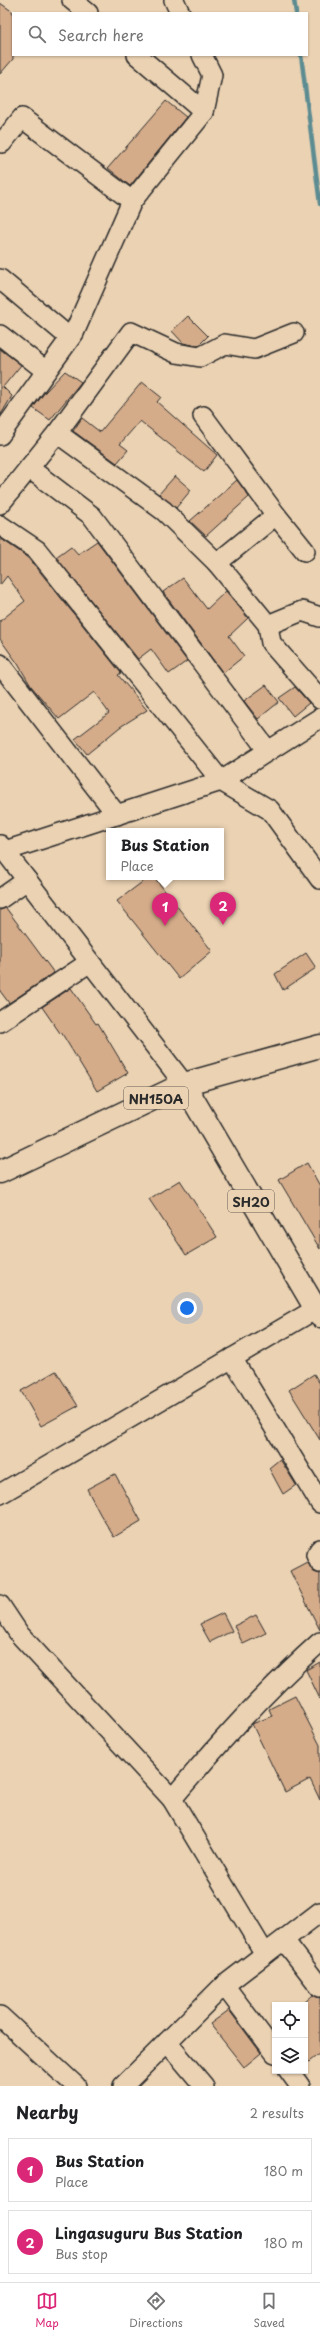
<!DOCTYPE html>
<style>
body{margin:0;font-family:"Playpen Sans",sans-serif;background:#f2f2f2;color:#202124}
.controls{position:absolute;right:12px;bottom:12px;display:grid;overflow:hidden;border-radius:0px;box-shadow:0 1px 3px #0004}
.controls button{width:36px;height:36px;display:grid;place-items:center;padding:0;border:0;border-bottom:1px solid #e0e0e0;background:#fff;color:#202124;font:20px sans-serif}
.you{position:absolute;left:187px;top:1308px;width:14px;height:14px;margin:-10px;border:3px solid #fff;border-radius:50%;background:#1a73e8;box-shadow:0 0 0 6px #1a73e833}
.badge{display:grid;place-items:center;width:26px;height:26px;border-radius:50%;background:#db2777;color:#fff;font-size:13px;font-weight:700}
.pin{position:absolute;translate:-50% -33px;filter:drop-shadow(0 1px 2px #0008)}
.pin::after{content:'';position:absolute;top:21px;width:14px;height:12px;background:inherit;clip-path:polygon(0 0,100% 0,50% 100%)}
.popup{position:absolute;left:106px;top:828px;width:118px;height:52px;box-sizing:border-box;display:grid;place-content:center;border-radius:0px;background:#fff;filter:drop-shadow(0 1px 3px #0005);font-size:13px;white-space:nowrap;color:#757577}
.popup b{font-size:15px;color:#202124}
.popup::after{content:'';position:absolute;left:50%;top:100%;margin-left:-8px;border:8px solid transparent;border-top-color:#fff}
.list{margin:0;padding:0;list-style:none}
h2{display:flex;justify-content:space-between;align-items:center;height:52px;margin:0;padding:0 16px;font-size:17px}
h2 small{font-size:13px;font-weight:400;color:#757577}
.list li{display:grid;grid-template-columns:26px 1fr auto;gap:12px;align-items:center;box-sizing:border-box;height:64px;margin:0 8px 8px;padding:0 8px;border:1px solid #e0e0e0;border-radius:0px}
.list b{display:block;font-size:15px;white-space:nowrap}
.list p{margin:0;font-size:13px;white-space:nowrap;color:#757577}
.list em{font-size:13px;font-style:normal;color:#757577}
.icon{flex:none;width:22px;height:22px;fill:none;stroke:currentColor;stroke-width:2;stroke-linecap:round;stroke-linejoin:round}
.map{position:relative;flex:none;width:320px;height:2086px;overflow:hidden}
.search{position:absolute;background:#fff;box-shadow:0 1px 3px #0004;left:12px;right:12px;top:12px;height:44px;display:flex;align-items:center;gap:10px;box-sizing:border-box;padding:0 14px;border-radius:0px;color:#757577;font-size:15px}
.sheet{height:196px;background:#fff}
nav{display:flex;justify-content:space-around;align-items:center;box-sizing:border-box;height:56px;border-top:1px solid #e0e0e0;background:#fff;font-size:11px;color:#757577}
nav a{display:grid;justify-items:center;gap:2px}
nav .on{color:#db2777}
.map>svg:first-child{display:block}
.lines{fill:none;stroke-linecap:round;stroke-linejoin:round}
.stream{stroke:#5c8c92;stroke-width:4.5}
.building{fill:#d5ac8a;stroke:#2b2b2b}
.minor-casing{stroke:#2b2b2b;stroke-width:22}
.major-casing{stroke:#2b2b2b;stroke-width:25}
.highway-casing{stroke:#2b2b2b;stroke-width:25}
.minor{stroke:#ebd2b3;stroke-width:19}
.major{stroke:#ebd2b3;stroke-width:22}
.highway{stroke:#ebd2b3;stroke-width:22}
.labels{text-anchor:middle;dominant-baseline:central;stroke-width:3.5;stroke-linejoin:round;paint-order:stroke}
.shield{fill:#ebd2b3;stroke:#655d54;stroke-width:1}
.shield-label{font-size:13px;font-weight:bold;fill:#2b2b2b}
</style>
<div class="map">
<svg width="320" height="2086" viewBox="0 0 320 2086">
<rect width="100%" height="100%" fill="#ebd2b3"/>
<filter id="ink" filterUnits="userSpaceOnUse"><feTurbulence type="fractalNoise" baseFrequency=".025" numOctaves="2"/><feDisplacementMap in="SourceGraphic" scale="8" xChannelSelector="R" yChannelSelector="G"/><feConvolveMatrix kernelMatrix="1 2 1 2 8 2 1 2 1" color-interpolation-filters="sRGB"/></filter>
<g filter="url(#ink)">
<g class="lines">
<g class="stream">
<path d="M294 0 296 13"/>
<path d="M301 55 320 204"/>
</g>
</g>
<g class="building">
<path d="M0 3 13 12V59L0 74Z"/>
<path d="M166 101 186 117 130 186 108 168Z"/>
<path d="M188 316 208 336 198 346 183 343 172 331Z"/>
<path d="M0 349 21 365 3 387 12 396 0 416Z"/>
<path d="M65 371 81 382 50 420 33 408 45 392Z"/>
<path d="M142 382 161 397 157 402 217 455 204 472 140 421 120 444 128 450 117 463 73 431 82 418 100 432Z"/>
<path d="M175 476 191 490 176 508 159 494Z"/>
<path d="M237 480 249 497 206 536 190 521Z"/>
<path d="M0 538 29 558 121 673 118 675 147 710 120 727 87 754 75 739 109 713 94 692 59 719 31 686 18 664 0 639V621L25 601 7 576 0 585Z"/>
<path d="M97 541 187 661 169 674 151 649 138 659 56 557 71 546 78 554Z"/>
<path d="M183 578 207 609 226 591 248 618 229 636 244 656 223 673 163 592Z"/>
<path d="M266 685 279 702 258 719 244 701Z"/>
<path d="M295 687 309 703 293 716 279 698Z"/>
<path d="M149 877H154L212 951 179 979 117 901Z"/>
<path d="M6 908 54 973 9 1003 0 991V910Z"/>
<path d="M306 953 316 968 283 990 275 974Z"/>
<path d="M71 988 96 1024 98 1023 128 1073 97 1091 61 1032 60 1033 42 1007Z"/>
<path d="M307 1163 320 1186V1249L279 1180Z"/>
<path d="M180 1180 217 1237 186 1255 149 1199Z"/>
<path d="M56 1371 78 1406 41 1426 21 1391Z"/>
<path d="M314 1374 320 1384V1440L289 1390Z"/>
<path d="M280 1459 296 1485 283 1494 269 1468Z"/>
<path d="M115 1474 141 1521 114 1537 100 1514 87 1489Z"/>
<path d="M307 1562 314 1572 320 1574V1630L290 1571Z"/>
<path d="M223 1613 232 1631 210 1642 200 1624Z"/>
<path d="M256 1615 266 1633 243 1644 234 1626Z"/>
<path d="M320 1662V1699L306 1670Z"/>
<path d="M295 1696 320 1745V1800L310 1779 285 1792 252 1724 272 1716 269 1709Z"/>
<path d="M313 1995 320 1998V2053L305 2065V2002Z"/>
<path d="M229 2010 261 2053 244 2067 210 2024Z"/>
</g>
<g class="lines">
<g class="minor-casing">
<g id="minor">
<path d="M72 0 88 13"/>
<path d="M174 0 180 13"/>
<path d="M137 55 204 112 212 75 202 55"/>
<path d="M0 141 2 143 22 118 132 201"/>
<path d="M0 279 70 338"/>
<path d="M0 335 46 371"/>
<path d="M203 416 276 515 217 563"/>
<path d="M57 433 131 332 176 353 200 357 225 344 254 349 294 333"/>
<path d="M0 435 74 333 132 201 204 112"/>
<path d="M29 468 92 516 268 751"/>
<path d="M0 504 57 433 164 511 217 563 268 625 271 643 320 699"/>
<path d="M276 515 305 551"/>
<path d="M0 525 37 550 221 781 320 718"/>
<path d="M268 625 302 611 320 617"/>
<path d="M0 664 117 815"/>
<path d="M0 845 184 1084"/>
<path d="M5 851 221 781 270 810 320 879"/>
<path d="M0 899 27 880"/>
<path d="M0 1022 90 962"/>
<path d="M232 1358 320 1503"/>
<path d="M0 1494 316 1309"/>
<path d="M320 1549 316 1555 320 1563"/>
<path d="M0 1605 20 1635 172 1799"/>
<path d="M284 1940 320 1987"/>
<path d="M265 1954 172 1799C218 1744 266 1690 320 1642"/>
<path d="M224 1985 275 2053"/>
<path d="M0 2016 76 2086"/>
<path d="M167 2042 204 2086"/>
<path d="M289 2071 300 2086"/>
<path d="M123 2086 222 1987 320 1912"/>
</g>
</g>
<g class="major-casing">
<path id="major" d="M184 1084 320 1316"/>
</g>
<g class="highway-casing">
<path id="highway" d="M0 1172 184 1084 320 1046"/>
</g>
<use href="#minor" class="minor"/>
<use href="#major" class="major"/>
<use href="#highway" class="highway"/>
</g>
</g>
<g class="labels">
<g class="shield">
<rect x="124" y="1087" width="64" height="22" rx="3"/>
<rect x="228" y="1190" width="46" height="22" rx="3"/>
</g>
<g class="shield-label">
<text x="156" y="1098">NH150A</text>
<text x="251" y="1201">SH20</text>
</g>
</g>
</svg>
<div class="controls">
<button><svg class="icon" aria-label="locate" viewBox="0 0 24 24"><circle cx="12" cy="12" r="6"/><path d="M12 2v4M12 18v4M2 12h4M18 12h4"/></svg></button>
<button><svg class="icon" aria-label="layers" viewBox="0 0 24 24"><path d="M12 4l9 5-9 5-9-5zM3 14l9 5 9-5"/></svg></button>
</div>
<div class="you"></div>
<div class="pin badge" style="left:165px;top:926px">1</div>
<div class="popup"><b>Bus Station</b>Place</div>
<div class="pin badge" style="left:223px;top:925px">2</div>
<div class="search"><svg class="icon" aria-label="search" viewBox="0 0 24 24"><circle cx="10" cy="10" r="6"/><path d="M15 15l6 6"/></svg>Search here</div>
</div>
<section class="sheet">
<h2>Nearby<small>2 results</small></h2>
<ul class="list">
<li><span class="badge">1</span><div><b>Bus Station</b><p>Place</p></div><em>180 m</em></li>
<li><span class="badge">2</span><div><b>Lingasuguru Bus Station</b><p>Bus stop</p></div><em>180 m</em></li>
</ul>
</section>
<nav>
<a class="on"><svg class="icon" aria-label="map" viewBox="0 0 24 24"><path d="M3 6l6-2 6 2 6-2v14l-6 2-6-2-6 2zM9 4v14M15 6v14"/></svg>Map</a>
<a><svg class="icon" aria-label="directions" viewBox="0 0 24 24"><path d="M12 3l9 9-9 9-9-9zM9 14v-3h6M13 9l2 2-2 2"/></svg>Directions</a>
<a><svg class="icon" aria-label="saved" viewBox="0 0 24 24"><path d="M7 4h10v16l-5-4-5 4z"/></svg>Saved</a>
</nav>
